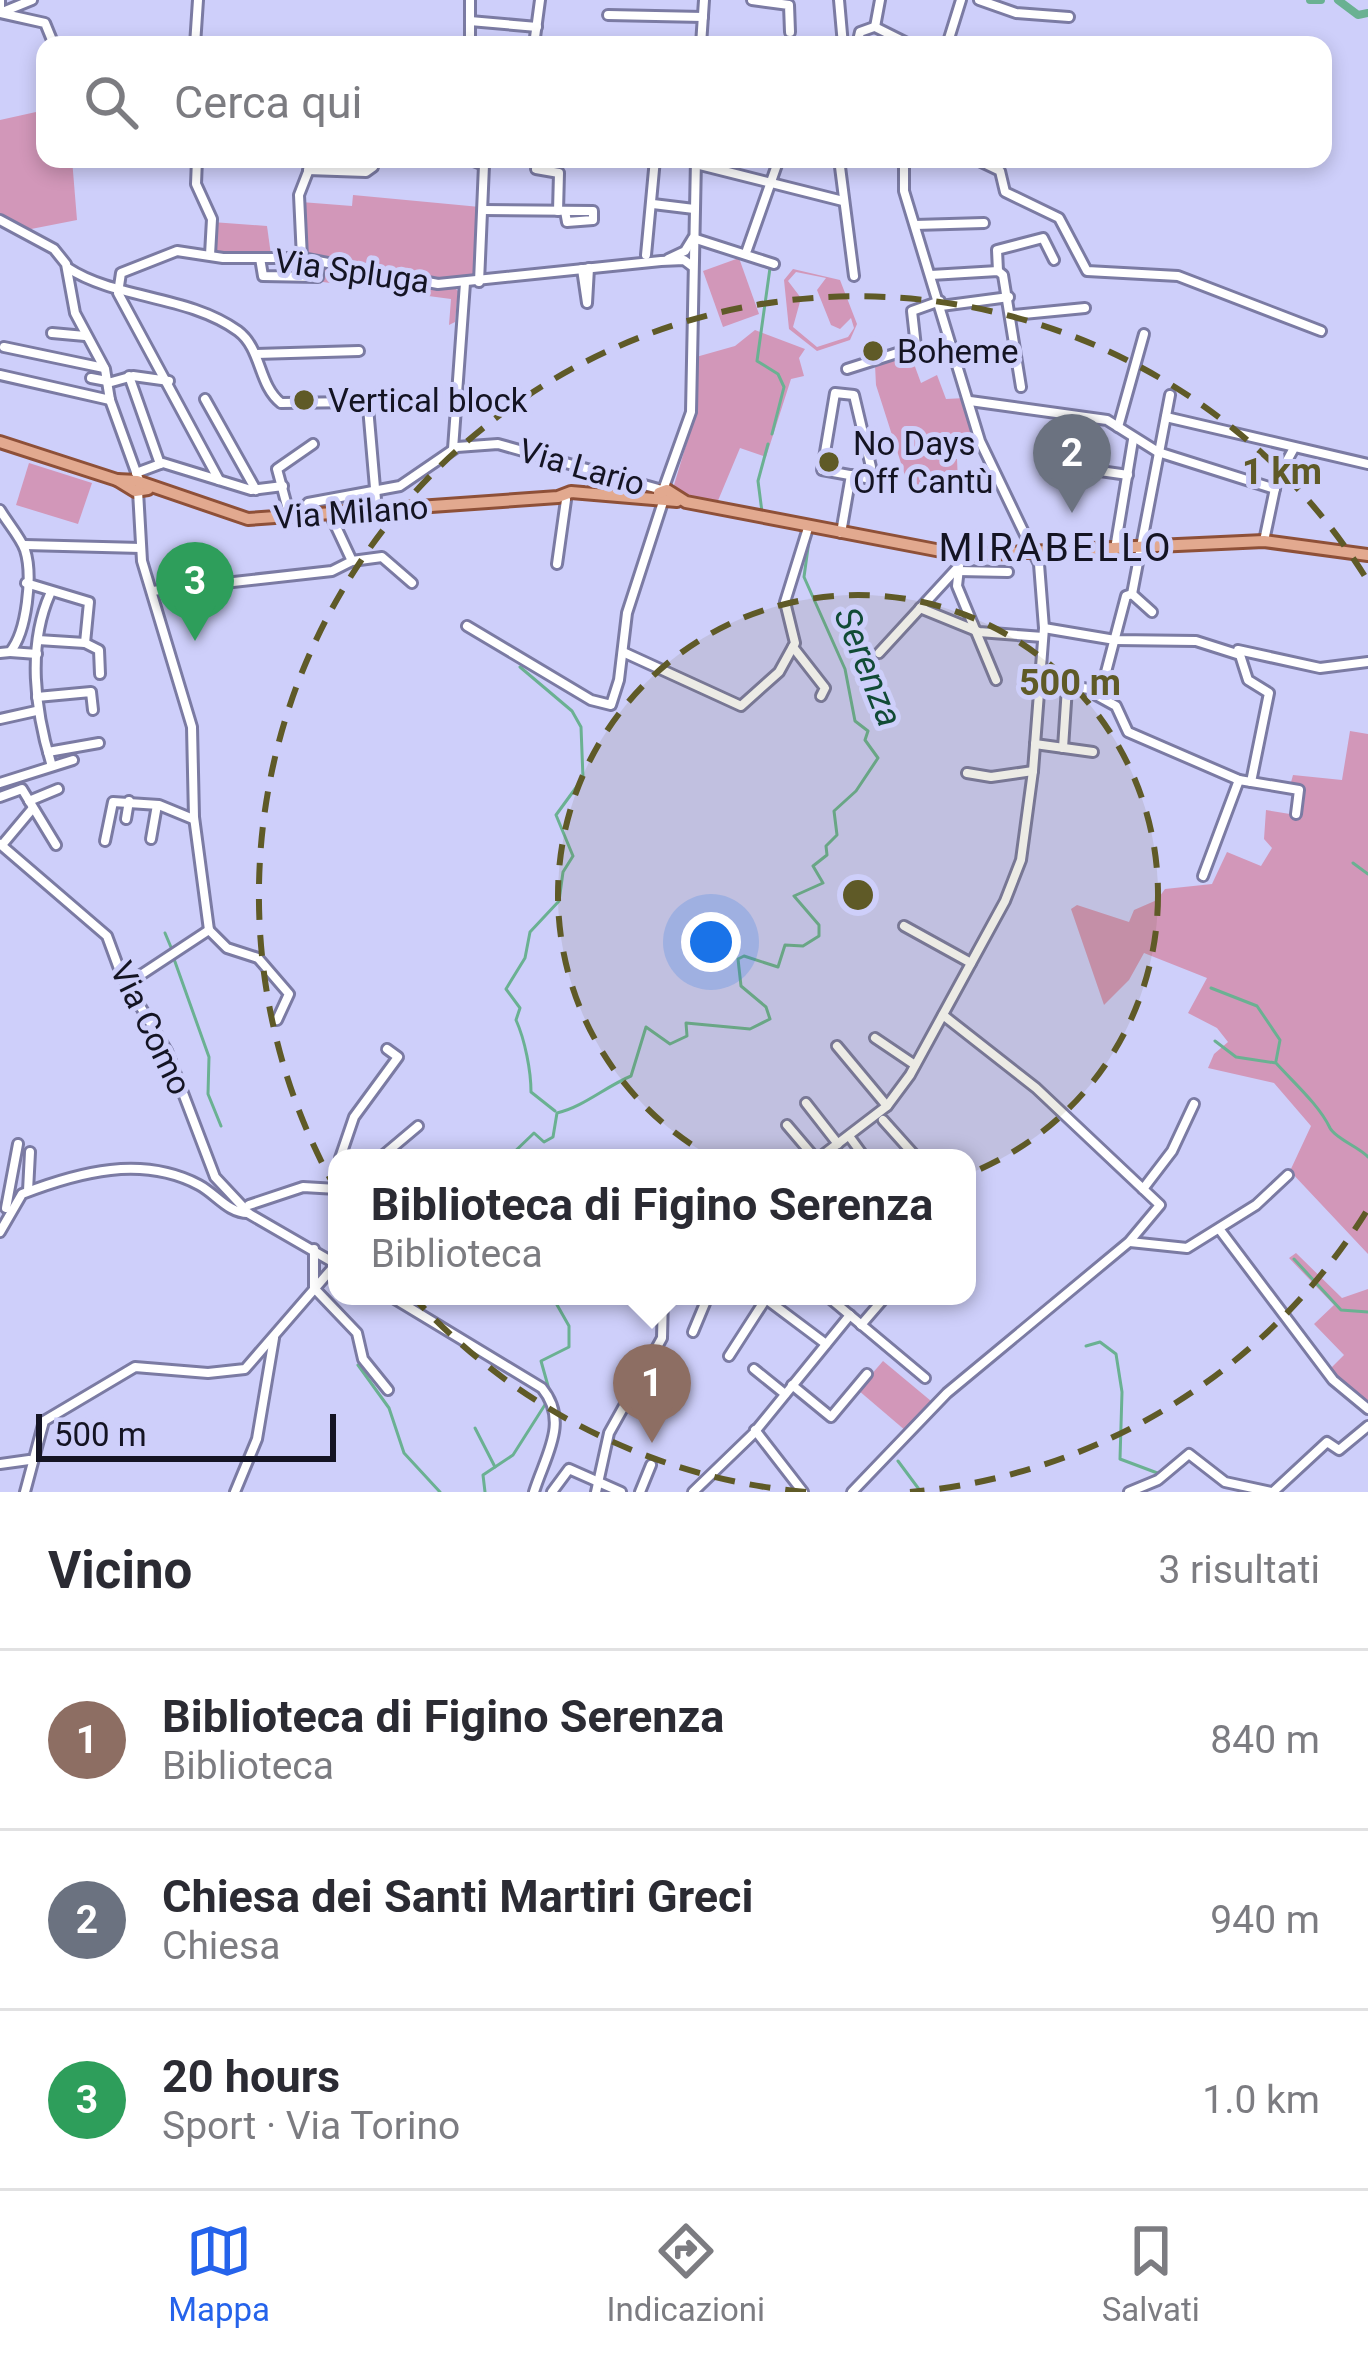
<!DOCTYPE html>
<html lang="it">
<meta charset="utf-8">
<style>
body{margin:0;font-family:Roboto,sans-serif;background:#f2f2f3;color:#2b2b33}
.scale{position:absolute;left:36px;bottom:30px;width:300px;box-sizing:border-box;padding-left:12px;border:6px solid #141423;border-top:0;font-size:33px;line-height:42px;white-space:nowrap;color:#141423;-webkit-text-stroke:9px #cecffa;paint-order:stroke}
.you{position:absolute;left:711px;top:942px;width:42px;height:42px;margin:-30px;border:9px solid #fff;border-radius:50%;background:#1a73e8;box-shadow:0 0 0 18px #1a73e833}
.badge{display:grid;place-items:center;width:78px;height:78px;border-radius:50%;background:#2563eb;color:#fff;font-size:39px;font-weight:700}
.pin{position:absolute;translate:-50% -99px;filter:drop-shadow(0 3px 6px #0008)}
.pin::after{content:'';position:absolute;top:63px;width:42px;height:36px;background:inherit;clip-path:polygon(0 0,100% 0,50% 100%)}
.popup{position:absolute;left:328px;top:1149px;width:648px;height:156px;box-sizing:border-box;display:grid;place-content:center;border-radius:24px;background:#fff;filter:drop-shadow(0 3px 9px #0005);font-size:39px;white-space:nowrap;color:#7c7c81}
.popup b{font-size:45px;color:#2b2b33}
.popup::after{content:'';position:absolute;left:50%;top:100%;margin-left:-24px;border:24px solid transparent;border-top-color:#fff}
.list{margin:0;padding:0;list-style:none}
h2{display:flex;justify-content:space-between;align-items:center;height:156px;margin:0;padding:0 48px;font-size:51px}
h2 small{font-size:39px;font-weight:400;color:#7c7c81}
.list li{display:grid;grid-template-columns:78px 1fr auto;gap:36px;align-items:center;box-sizing:border-box;height:180px;padding:0 48px;border-top:3px solid #e1e1e2}
.list b{display:block;font-size:45px;white-space:nowrap}
.list p{margin:0;font-size:39px;white-space:nowrap;color:#7c7c81}
.list em{font-size:39px;font-style:normal;color:#7c7c81}
.icon{flex:none;width:66px;height:66px;fill:none;stroke:currentColor;stroke-width:2;stroke-linecap:round;stroke-linejoin:round}
.map{position:relative;flex:none;width:1368px;height:1492px;overflow:hidden}
.search{position:absolute;background:#fff;box-shadow:0 6px 18px #0003;left:36px;right:36px;top:36px;height:132px;display:flex;align-items:center;gap:30px;box-sizing:border-box;padding:0 42px;border-radius:24px;color:#7c7c81;font-size:45px}
.sheet{height:696px;background:#fff}
nav{display:flex;justify-content:space-around;align-items:center;box-sizing:border-box;height:168px;border-top:3px solid #e1e1e2;background:#fff;font-size:33px;color:#7c7c81}
nav a{display:grid;justify-items:center;gap:6px}
nav .on{color:#2563eb}
.map>svg:first-child{display:block}
.green{fill:#d297b9;fill-rule:evenodd}
.lines{fill:none;stroke-linecap:round;stroke-linejoin:round}
.stream{stroke:#6ab192;stroke-width:3}
.river{stroke:#6ab192;stroke-width:8}
.minor-casing{stroke:#7b7ba3;stroke-width:14}
.major-casing{stroke:#8e5038;stroke-width:16}
.minor{stroke:#fff;stroke-width:8}
.major{stroke:#e2a98f;stroke-width:10}
.ring{fill:none;stroke:#5f5a27;stroke-width:6;stroke-dasharray:21 15}
.poi-dot{fill:#5f5a27;stroke:#cecffa;stroke-width:4.5}
.labels{text-anchor:middle;dominant-baseline:central;stroke-width:10;stroke-linejoin:round;paint-order:stroke}
.street-label{font-size:33px;fill:#141423;stroke:#cecffa}
.poi-label{font-size:33px;fill:#141423;stroke:#cecffa;text-anchor:start}
.water-label{font-size:36px;font-style:italic;fill:#114b36;stroke:#cecffa}
.quarter-label{font-size:39px;letter-spacing:3px;fill:#141423;stroke:#cecffa}
.centre{fill:#5f5a27;stroke:#cecffa;stroke-width:6}
.ring-label{font-size:36px;text-anchor:middle;font-weight:bold;fill:#5f5a27;stroke:#cecffa;stroke-width:10;stroke-linejoin:round;paint-order:stroke}
</style>
<div class="map">
<svg width="1368" height="1492" viewBox="0 0 1368 1492">
<rect width="100%" height="100%" fill="#cecffa"/>
<g class="green">
<path d="M45 110V159H72L77 220 26 230 0 217V120Z"/>
<path d="M353 195 480 207 476 278 442 281 308 255 301 202 352 206Z"/>
<path d="M212 222 267 226 271 255 212 253Z"/>
<path d="M739 258 759 314 723 327 703 271Z"/>
<path d="M322 263 413 284 453 286 458 291 455 322 449 325 451 299 323 282Z"/>
<path d="M793 269 840 280 857 324 850 340 817 351 789 329 784 280ZM796 272 826 278 817 290 831 325 840 329 851 318 854 328 848 337 817 347 793 327 801 298 788 281Z"/>
<path d="M755 330 805 349 799 358 804 376 791 379 766 457 740 448 717 503 683 496 674 485 696 412V357L735 346Z"/>
<path d="M910 353 921 383 937 375 946 399 965 398 978 444 958 454 954 443 942 447 946 460 957 459 958 482 908 485 876 385 875 365Z"/>
<path d="M29 463 92 483 78 524 16 505Z"/>
<path d="M1350 731 1368 734V1254L1290 1171 1311 1126 1274 1083 1208 1068 1214 1054 1228 1042 1217 1028 1188 1013 1207 978 1144 953 1129 980 1104 1005 1071 909 1077 905 1129 922 1134 910 1157 900 1165 889 1212 884 1227 852 1261 866 1272 848 1264 839 1266 810 1296 815 1303 789 1290 786 1293 775 1342 780Z"/>
<path d="M1296 1253 1342 1298 1368 1289V1411L1323 1376 1344 1355 1314 1324 1334 1305 1289 1258Z"/>
<path d="M883 1361 931 1401 906 1431 858 1390Z"/>
</g>
<g class="lines">
<g class="stream">
<path d="M758 264 770 268 757 361 778 374 784 387 772 434"/>
<path d="M762 512 758 481 768 444"/>
<path d="M520 667 572 711 581 727 583 778 556 815 573 856 563 872 559 901 530 932 525 958 506 989 520 1008 516 1020C525 1040 531 1071 531 1092L555 1111"/>
<path d="M1353 863 1368 874"/>
<path d="M165 933 173 952"/>
<path d="M174 959 209 1057 208 1094 221 1126"/>
<path d="M1211 988 1257 1006 1280 1040 1276 1061"/>
<path d="M1215 1041 1236 1057 1276 1063C1295 1084 1319 1105 1330 1128 1336 1139 1359 1147 1368 1157"/>
<path d="M508 1158 534 1133 544 1142 553 1137 557 1113C583 1107 605 1087 631 1076L646 1027 670 1044 687 1036 686 1023 750 1029 770 1019 766 1007 741 986 738 959 744 956 778 967 785 945 803 946 819 936V925L794 896 823 883 813 866 827 855 826 846 837 835 834 811 856 791 878 758 865 740 868 731 855 721 845 669 804 577 810 533"/>
<path d="M686 1158 687 1157"/>
<path d="M1294 1259 1341 1310 1368 1312"/>
<path d="M1086 1346 1100 1342 1116 1354 1122 1392 1120 1459 1160 1474"/>
<path d="M358 1365 389 1408 404 1453 440 1492"/>
<path d="M550 1393 541 1361 569 1347V1326L552 1296"/>
<path d="M475 1428 495 1467"/>
<path d="M898 1461 921 1492"/>
<path d="M1172 1464 1188 1452"/>
<path d="M485 1492 483 1475 513 1455 548 1400"/>
</g>
<g class="river">
<path d="M1310 0H1321"/>
<path d="M1338 0 1358 15 1368 13"/>
</g>
<g class="minor-casing">
<g id="minor">
<path d="M470 0V45"/>
<path d="M752 0 789 5 790 32"/>
<path d="M839 0 843 45"/>
<path d="M979 0 1016 13 1069 17"/>
<path d="M0 13 45 23 54 45"/>
<path d="M0 13 32 0"/>
<path d="M0 13V0"/>
<path d="M608 15 703 17"/>
<path d="M470 21 537 27"/>
<path d="M875 27 911 45"/>
<path d="M875 27 880 0"/>
<path d="M195 45 198 0"/>
<path d="M534 45 540 0"/>
<path d="M701 45 704 0"/>
<path d="M857 45 860 32 874 27"/>
<path d="M947 45 961 0"/>
<path d="M74 159V161"/>
<path d="M197 159 196 184 212 219 210 255"/>
<path d="M468 159 484 165"/>
<path d="M839 159 854 276"/>
<path d="M975 159 1000 171 1005 192 1059 218 1087 271 1178 276 1321 331"/>
<path d="M696 164 843 201"/>
<path d="M536 169 559 173 558 211"/>
<path d="M308 170 366 172 373 167 358 170"/>
<path d="M653 204 694 209"/>
<path d="M483 210 593 211V220L567 222 565 211"/>
<path d="M0 220 54 249 66 264 75 313 105 369 110 400 140 483"/>
<path d="M915 225 984 223"/>
<path d="M747 250 779 159"/>
<path d="M646 255 655 159"/>
<path d="M260 258 263 276 318 277V262"/>
<path d="M302 258 299 195 313 159"/>
<path d="M668 259 685 251 693 238 774 264"/>
<path d="M68 268C115 299 188 295 238 331 262 349 258 385 281 403L357 402 368 407 377 511"/>
<path d="M582 269 587 303 589 268"/>
<path d="M998 271 997 250 1043 238 1054 260"/>
<path d="M931 275 998 271 1003 275 1021 387"/>
<path d="M479 282 484 165"/>
<path d="M941 306 1009 297"/>
<path d="M1013 315 1085 308"/>
<path d="M52 333 85 336"/>
<path d="M4 347 104 368"/>
<path d="M256 354 359 351"/>
<path d="M847 369 916 347 912 311 940 301"/>
<path d="M0 375 110 400"/>
<path d="M129 376 160 464"/>
<path d="M91 378 107 381"/>
<path d="M108 383 133 376 169 381"/>
<path d="M835 393 854 395 871 467 866 478 822 470Z"/>
<path d="M205 399 256 490"/>
<path d="M970 401 1107 420 1158 452 1275 489"/>
<path d="M1166 417 1368 464"/>
<path d="M1118 427 1144 334"/>
<path d="M453 449 465 283"/>
<path d="M1086 469 1128 475"/>
<path d="M136 473 163 463 251 490 283 486"/>
<path d="M219 480 118 293 121 273 177 251 223 258H302L438 284 661 261 684 260 692 266"/>
<path d="M663 490 691 412 696 159"/>
<path d="M138 491 142 561 192 727 194 817 209 930"/>
<path d="M0 510C7 522 21 538 25 550 33 575 27 632 10 652L0 653"/>
<path d="M330 514 352 561"/>
<path d="M299 516 308 503 400 486 457 447 498 444 662 490"/>
<path d="M290 517 277 469 313 444"/>
<path d="M841 533 851 475"/>
<path d="M1264 541 1277 479 1294 448"/>
<path d="M25 545 141 548"/>
<path d="M1115 549 1133 440"/>
<path d="M557 564 566 500"/>
<path d="M959 568 957 586 996 680"/>
<path d="M958 571 1008 572"/>
<path d="M26 583 89 602 85 643"/>
<path d="M152 591 332 571 352 561 382 557 412 583"/>
<path d="M50 594C27 646 35 710 51 763"/>
<path d="M1132 594 1152 612"/>
<path d="M920 608 979 632 1043 637"/>
<path d="M467 626 591 700 611 705 619 680 627 613 663 502"/>
<path d="M1044 628 1115 640 1196 641 1240 655 1248 680 1269 693 1251 782"/>
<path d="M38 640 85 643 99 650 100 674"/>
<path d="M793 647 825 688 821 696"/>
<path d="M1238 650 1320 668 1368 662"/>
<path d="M10 652 37 654"/>
<path d="M623 652 741 706 779 672 795 643 785 602 808 528"/>
<path d="M879 653 959 566 962 555"/>
<path d="M1040 681 1101 691 1126 596 1132 594 1170 395"/>
<path d="M1096 695 1116 706 1128 732 1239 780 1299 790 1296 814"/>
<path d="M37 697 91 692 93 710"/>
<path d="M0 719 36 711"/>
<path d="M1035 744 1093 752"/>
<path d="M1063 748 1067 687"/>
<path d="M48 752 99 743"/>
<path d="M967 773 991 777 1033 771"/>
<path d="M0 783 73 760"/>
<path d="M0 797 22 789 56 845"/>
<path d="M29 801 58 789"/>
<path d="M126 819 129 801"/>
<path d="M151 839 157 805"/>
<path d="M105 841 113 802 159 805 193 819"/>
<path d="M0 844 107 936 121 974 167 1051 215 1177 244 1208"/>
<path d="M2 845 33 808"/>
<path d="M1203 876 1239 780"/>
<path d="M904 926 971 963"/>
<path d="M209 930 227 948 258 958 289 994 277 1020"/>
<path d="M127 984 209 930"/>
<path d="M875 1038 915 1065"/>
<path d="M837 1046 887 1106"/>
<path d="M806 1103 838 1144"/>
<path d="M883 1120 917 1158"/>
<path d="M787 1125 815 1158"/>
<path d="M849 1136 865 1158"/>
<path d="M340 1158 354 1117 398 1057 387 1049"/>
<path d="M380 1158 418 1126"/>
<path d="M819 1158 887 1106 910 1075 1005 901 1021 860 1033 771 1044 628 1039 564 980 441 904 191V159"/>
<path d="M1143 1189 1172 1151 1194 1104"/>
<path d="M28 1191 30 1152"/>
<path d="M249 1205 303 1187 337 1189"/>
<path d="M6 1208 18 1144"/>
<path d="M246 1212 336 1264"/>
<path d="M1220 1230 1333 1380 1368 1409"/>
<path d="M0 1232 22 1194C79 1172 142 1155 199 1185 216 1194 228 1213 248 1213"/>
<path d="M1130 1242 1187 1248 1256 1205 1288 1175"/>
<path d="M314 1249V1288L357 1333 363 1359 388 1390"/>
<path d="M390 1296 542 1388C570 1422 545 1456 534 1492"/>
<path d="M762 1296 826 1344"/>
<path d="M827 1296 925 1378"/>
<path d="M861 1325 886 1296"/>
<path d="M693 1332 708 1296"/>
<path d="M729 1356 767 1297"/>
<path d="M754 1369 785 1394"/>
<path d="M792 1385 831 1417 867 1374"/>
<path d="M755 1430 803 1492"/>
<path d="M0 1464 29 1460"/>
<path d="M25 1492 44 1421 135 1367 208 1373 245 1369 336 1264"/>
<path d="M235 1492 257 1439 274 1338"/>
<path d="M552 1492 569 1469 621 1492"/>
<path d="M596 1492 609 1433 662 1338 663 1296"/>
<path d="M640 1492 651 1465"/>
<path d="M693 1492 753 1434 850 1315"/>
<path d="M852 1492 947 1393 1129 1242 1160 1205 1036 1088 943 1015"/>
<path d="M1129 1492 1158 1480 1189 1454 1225 1482 1271 1492"/>
<path d="M1273 1492 1327 1442 1339 1450 1368 1426"/>
</g>
</g>
<g class="major-casing">
<g id="major">
<path d="M0 442 117 480 135 491 148 489"/>
<path d="M117 480 137 481 248 519 558 497 571 492 677 501"/>
<path d="M659 493 667 490 686 502 962 555 1264 541 1368 555"/>
</g>
</g>
<use href="#minor" class="minor"/>
<use href="#major" class="major"/>
</g>
<circle cx="858" cy="895" r="300" fill="#5f5a27" fill-opacity=".12"/>
<g class="ring">
<circle cx="858" cy="895" r="300"/>
<path d="M1366 1212A599 599 0 0 1 910 1492M806 1492A599 599 0 1 1 1366 578"/>
</g>
<g class="poi-dot">
<circle cx="873" cy="351" r="12"/>
<circle cx="304" cy="400" r="12"/>
<circle cx="829" cy="462" r="12"/>
</g>
<g class="labels">
<g class="street-label">
<text transform="translate(352 271) rotate(8)">Via Spluga</text>
<text transform="translate(582 467) rotate(16)">Via Lario</text>
<text transform="translate(351 512) rotate(-4)">Via Milano</text>
<text transform="translate(151 1028) rotate(64)">Via Como</text>
</g>
<g class="poi-label">
<text x="897" y="351">Boheme</text>
<text x="328" y="400">Vertical block</text>
<text x="853" y="443">No Days<tspan x="853" dy="38">Off Cantù</tspan></text>
</g>
<g class="water-label">
<text transform="translate(868 667) rotate(68)">Serenza</text>
</g>
<g class="quarter-label">
<text x="1056" y="548">MIRABELLO</text>
</g>
</g>
<circle cx="858" cy="895" r="18" class="centre"/>
<g class="ring-label">
<text x="1282" y="484">1 km</text>
<text x="1070" y="695">500 m</text>
</g>
</svg>
<div class="scale">500 m</div>
<div class="you"></div>
<div class="pin badge" style="left:652px;top:1443px;background:#8d6e63">1</div>
<div class="popup"><b>Biblioteca di Figino Serenza</b>Biblioteca</div>
<div class="pin badge" style="left:1072px;top:513px;background:#6b7280">2</div>
<div class="pin badge" style="left:195px;top:641px;background:#2e9e5b">3</div>
<div class="search"><svg class="icon" aria-label="search" viewBox="0 0 24 24"><circle cx="10" cy="10" r="6"/><path d="M15 15l6 6"/></svg>Cerca qui</div>
</div>
<section class="sheet">
<h2>Vicino<small>3 risultati</small></h2>
<ul class="list">
<li><span class="badge" style="background:#8d6e63">1</span><div><b>Biblioteca di Figino Serenza</b><p>Biblioteca</p></div><em>840 m</em></li>
<li><span class="badge" style="background:#6b7280">2</span><div><b>Chiesa dei Santi Martiri Greci</b><p>Chiesa</p></div><em>940 m</em></li>
<li><span class="badge" style="background:#2e9e5b">3</span><div><b>20 hours</b><p>Sport · Via Torino</p></div><em>1.0 km</em></li>
</ul>
</section>
<nav>
<a class="on"><svg class="icon" aria-label="map" viewBox="0 0 24 24"><path d="M3 6l6-2 6 2 6-2v14l-6 2-6-2-6 2zM9 4v14M15 6v14"/></svg>Mappa</a>
<a><svg class="icon" aria-label="directions" viewBox="0 0 24 24"><path d="M12 3l9 9-9 9-9-9zM9 14v-3h6M13 9l2 2-2 2"/></svg>Indicazioni</a>
<a><svg class="icon" aria-label="saved" viewBox="0 0 24 24"><path d="M7 4h10v16l-5-4-5 4z"/></svg>Salvati</a>
</nav>
